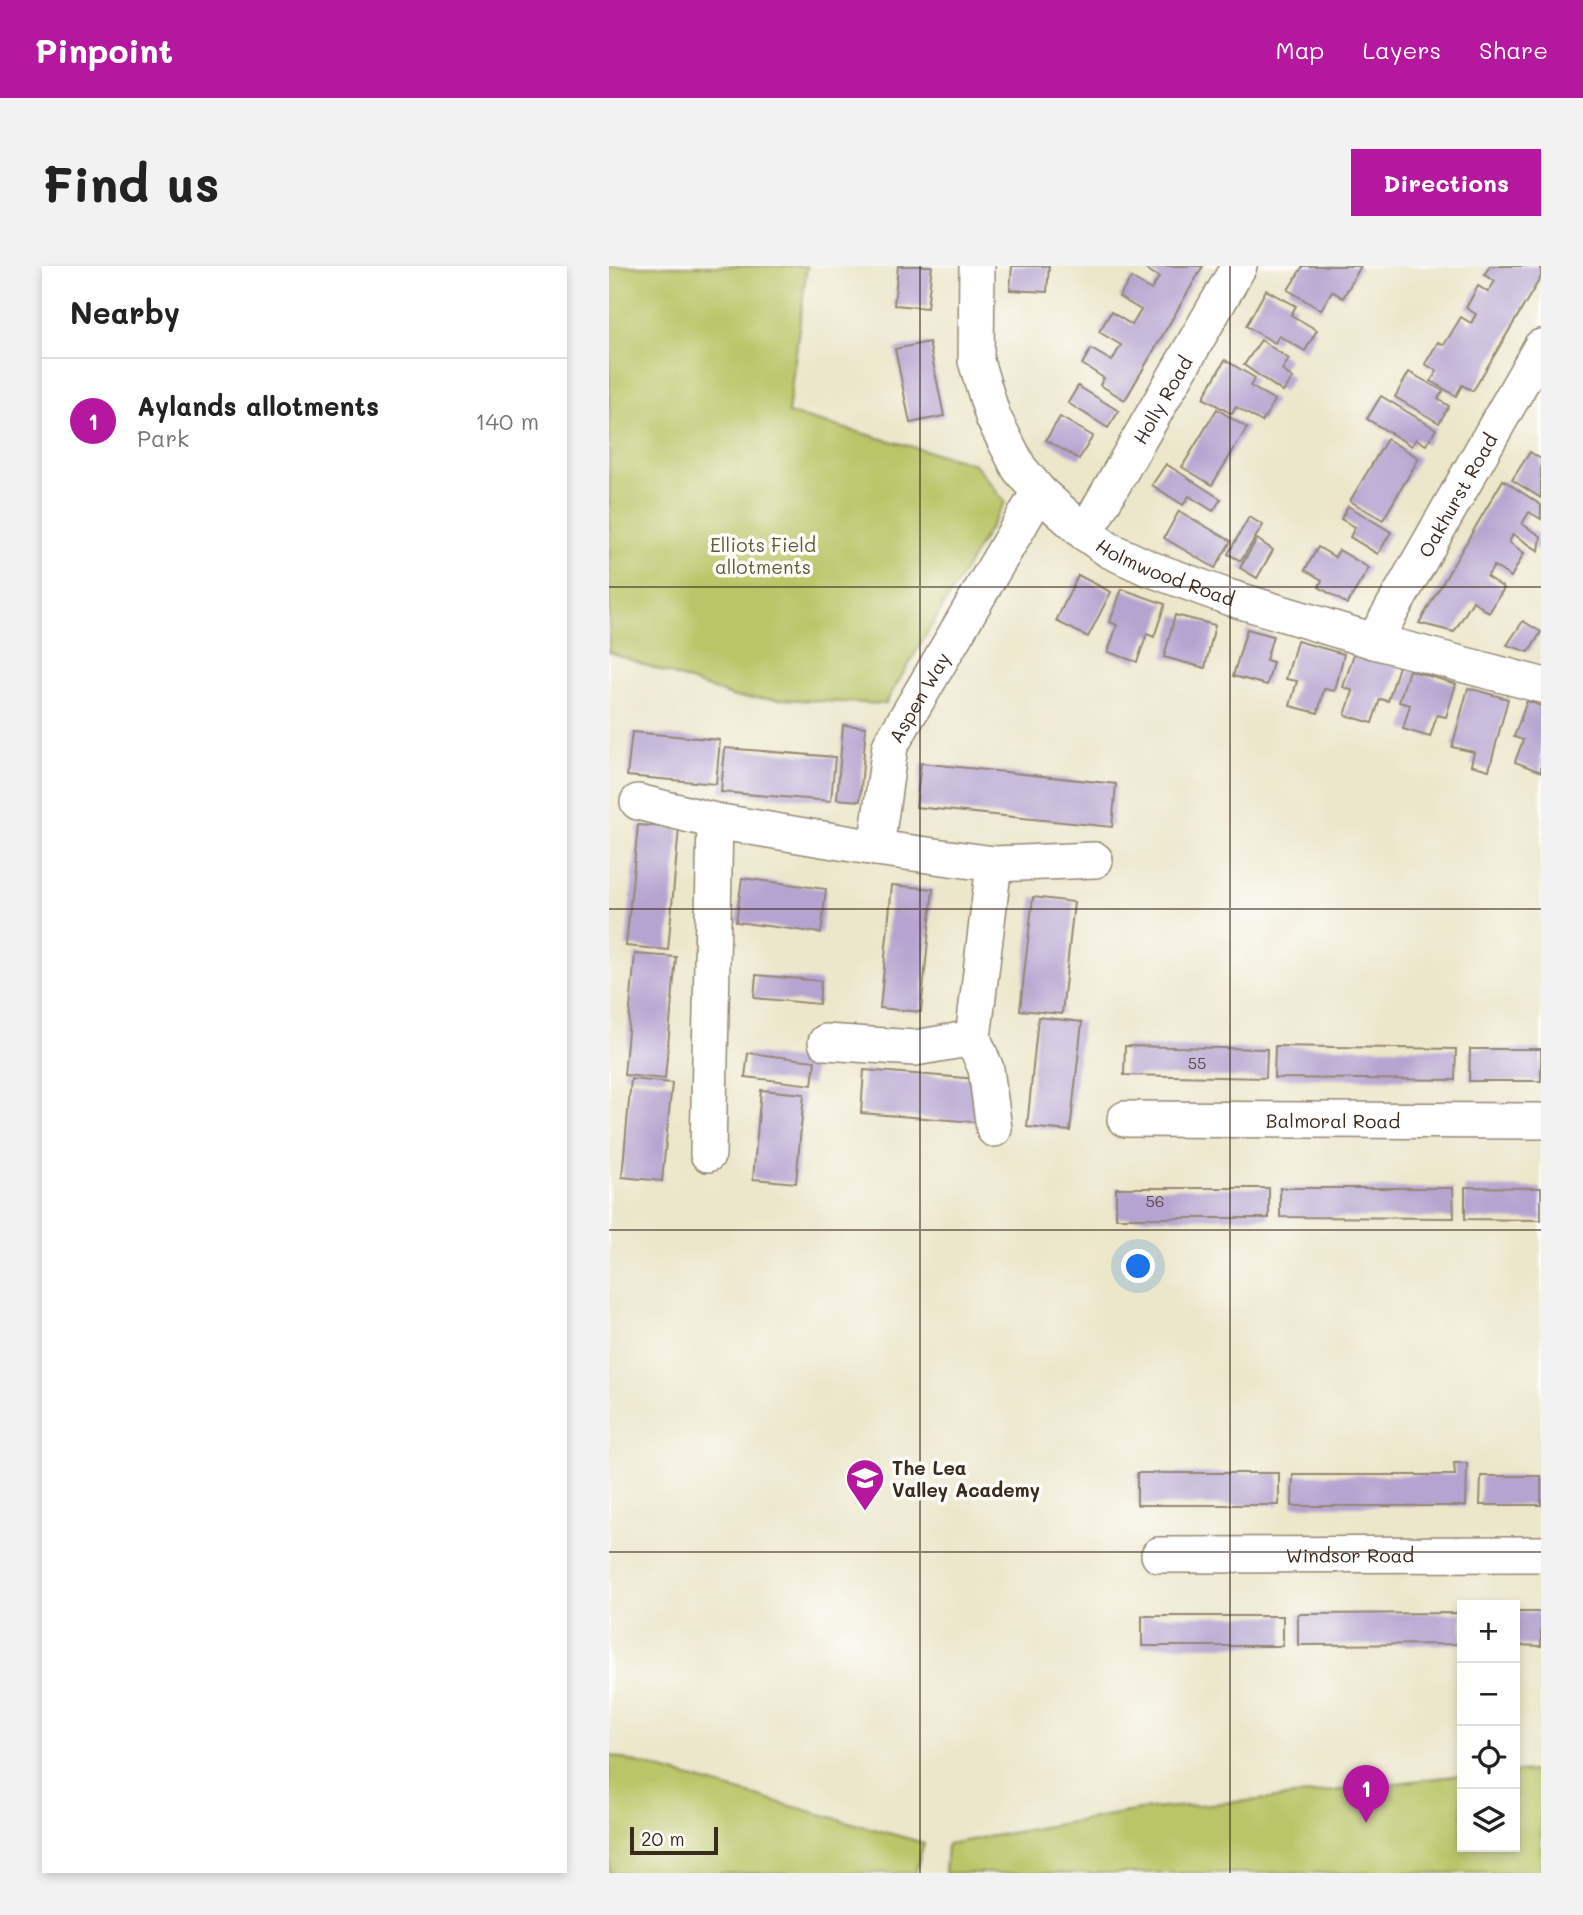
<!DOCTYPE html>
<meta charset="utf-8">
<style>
body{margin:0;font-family:Mali,sans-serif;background:#f2f2f2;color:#222}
.controls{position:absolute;right:21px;bottom:21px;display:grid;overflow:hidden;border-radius:0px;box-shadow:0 4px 10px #0003}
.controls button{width:63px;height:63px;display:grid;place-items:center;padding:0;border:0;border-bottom:2px solid #e0e0e0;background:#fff;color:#222;font:35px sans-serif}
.scale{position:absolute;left:21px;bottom:18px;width:88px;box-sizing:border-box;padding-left:7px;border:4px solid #3b2a1e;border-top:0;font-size:19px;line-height:24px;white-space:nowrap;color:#3b2a1e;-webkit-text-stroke:5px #fdfcf7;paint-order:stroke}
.you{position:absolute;left:530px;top:1001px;width:24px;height:24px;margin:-18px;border:5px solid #fff;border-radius:50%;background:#1a73e8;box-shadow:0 0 0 10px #1a73e833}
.badge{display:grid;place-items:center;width:46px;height:46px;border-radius:50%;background:#b5179e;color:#fff;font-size:23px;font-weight:700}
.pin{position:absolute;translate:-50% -58px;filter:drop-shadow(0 2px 4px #0008)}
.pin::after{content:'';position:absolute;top:37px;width:24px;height:21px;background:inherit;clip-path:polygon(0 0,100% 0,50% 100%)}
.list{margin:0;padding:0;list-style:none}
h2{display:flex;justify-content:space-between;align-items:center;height:91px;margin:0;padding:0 28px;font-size:30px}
h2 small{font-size:23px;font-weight:400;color:#767676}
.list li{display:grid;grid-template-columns:46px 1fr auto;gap:21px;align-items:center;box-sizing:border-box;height:126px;padding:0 28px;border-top:2px solid #e0e0e0}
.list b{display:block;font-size:26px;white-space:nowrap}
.list p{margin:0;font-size:23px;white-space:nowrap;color:#767676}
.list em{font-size:23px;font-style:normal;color:#767676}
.icon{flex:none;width:38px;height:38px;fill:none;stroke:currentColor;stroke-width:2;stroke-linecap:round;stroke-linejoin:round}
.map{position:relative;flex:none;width:932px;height:1607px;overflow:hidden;border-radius:0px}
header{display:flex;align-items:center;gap:42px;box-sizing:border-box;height:98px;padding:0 35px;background:#b5179e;color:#fff}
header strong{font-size:33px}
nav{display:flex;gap:38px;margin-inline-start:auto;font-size:24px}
.intro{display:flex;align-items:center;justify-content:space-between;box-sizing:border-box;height:168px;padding:0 42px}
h1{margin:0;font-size:49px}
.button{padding:18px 32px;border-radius:0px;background:#b5179e;color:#fff;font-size:24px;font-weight:700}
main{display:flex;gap:42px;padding:0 42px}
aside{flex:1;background:#fff;border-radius:0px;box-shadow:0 4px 10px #0003}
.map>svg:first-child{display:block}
.green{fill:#bac567;stroke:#7a7842;stroke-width:2}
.building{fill:#b6a4d0}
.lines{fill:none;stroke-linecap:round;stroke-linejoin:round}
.minor-casing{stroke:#948874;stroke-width:38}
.minor{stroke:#fff;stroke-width:35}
.grid{fill:none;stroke:#3b2a1e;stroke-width:2;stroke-opacity:0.55}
.labels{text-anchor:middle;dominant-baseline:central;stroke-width:7;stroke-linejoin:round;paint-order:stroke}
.number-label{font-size:16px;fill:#5a484a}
.street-label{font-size:19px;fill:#3b2a1e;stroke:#fdfcf7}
.park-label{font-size:19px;fill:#615834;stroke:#fdfcf7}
.poi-label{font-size:19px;font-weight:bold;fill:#3b2a1e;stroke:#fdfcf7;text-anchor:start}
</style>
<header>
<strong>Pinpoint</strong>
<nav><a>Map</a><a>Layers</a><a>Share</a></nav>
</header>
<div class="intro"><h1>Find us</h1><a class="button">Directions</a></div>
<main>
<aside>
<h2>Nearby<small></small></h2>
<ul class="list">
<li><span class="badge">1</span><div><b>Aylands allotments</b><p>Park</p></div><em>140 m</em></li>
</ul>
</aside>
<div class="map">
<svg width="932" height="1607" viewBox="0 0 932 1607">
<rect width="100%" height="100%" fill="#fdfcf7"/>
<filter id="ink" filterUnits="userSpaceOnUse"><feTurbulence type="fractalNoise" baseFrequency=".0143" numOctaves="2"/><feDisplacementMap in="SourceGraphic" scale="14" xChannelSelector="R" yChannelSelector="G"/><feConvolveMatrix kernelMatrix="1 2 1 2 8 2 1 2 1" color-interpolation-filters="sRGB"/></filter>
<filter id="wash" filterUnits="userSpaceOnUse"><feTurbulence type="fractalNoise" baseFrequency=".00686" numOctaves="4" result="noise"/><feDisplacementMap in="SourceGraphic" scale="28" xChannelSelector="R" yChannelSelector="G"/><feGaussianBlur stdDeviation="1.57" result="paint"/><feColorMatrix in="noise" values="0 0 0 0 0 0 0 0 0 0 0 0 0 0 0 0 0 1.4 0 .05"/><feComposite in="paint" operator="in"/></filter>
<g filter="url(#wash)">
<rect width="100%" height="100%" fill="#ece6ca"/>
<g class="green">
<path d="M0 0H198L179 147 366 198 396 236 276 438 125 431 0 386Z"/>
<path d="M0 1489 315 1577 306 1607H0Z"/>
<path d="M932 1505V1607H336L338 1578 530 1544 661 1533 853 1509V1581H906V1506Z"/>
</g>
<g id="blocks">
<g class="building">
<path d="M289 0H323L318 42 285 39Z"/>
<path d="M403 0H440L438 26 401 24Z"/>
<path d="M532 0H594L516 134 491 119 495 112 473 98 482 83 503 95 512 79 490 66 502 46 523 59 532 44 510 31 522 12 542 24 550 11Z"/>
<path d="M694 0H752L734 32 723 25 712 44 679 24Z"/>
<path d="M881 0H932V11L864 125 853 119 847 130 822 115 828 105 816 98 829 76 835 79 852 51 862 57 867 48 857 42 869 20 879 26 886 15 875 9Z"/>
<path d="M657 24 687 40 682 49 708 64 696 85 670 70 666 77 637 60Z"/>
<path d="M652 74 680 93 673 104 684 112 674 126 635 99Z"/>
<path d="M320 76 335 150 301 157 286 83Z"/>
<path d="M616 94 646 112 641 120 666 134 653 156 627 141 623 148 594 132Z"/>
<path d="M800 106 834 125 829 133 840 140 830 157 786 131Z"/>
<path d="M469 120 510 145 499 162 459 137Z"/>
<path d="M772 130 827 163 817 179 807 173 803 180 758 153Z"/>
<path d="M608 143 638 162 603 219 573 201Z"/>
<path d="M451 151 484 170 470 193 437 174Z"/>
<path d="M778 173 810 192 774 254 741 235Z"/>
<path d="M921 186 932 193V232L903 214Z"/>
<path d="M557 198 612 233 604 245 580 230 574 239 543 219Z"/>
<path d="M894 214 932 239V253L920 246 913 258 932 270 930 285 904 268 900 276 915 287 902 311 885 300 878 311 895 322 880 347 864 335 845 366 810 357Z"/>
<path d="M739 240 782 266 769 288 741 271 746 261 732 253Z"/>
<path d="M570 245 622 275 606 302 555 272Z"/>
<path d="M640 251 654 259 632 295 619 288Z"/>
<path d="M648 273 664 284 648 312 631 302Z"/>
<path d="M709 281 726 291 730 284 760 302 738 338 710 321 713 314 696 304Z"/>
<path d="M469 309 502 326 479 371 447 355Z"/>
<path d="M513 323 556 338 545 371 538 368 528 396 499 386 508 359 501 356Z"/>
<path d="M566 349 606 359 596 402 555 391Z"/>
<path d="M914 355 932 366 920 386 898 379Z"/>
<path d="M638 363 664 370 657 394 664 396 658 419 624 410Z"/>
<path d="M688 375 735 388 726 425 715 423 709 447 681 440 688 415 677 413Z"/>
<path d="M746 385 790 400 779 435 771 433 763 457 736 449 744 425 734 421Z"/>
<path d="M800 404 847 418 837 451 828 449 821 471 794 463 801 439 790 436Z"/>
<path d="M859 422 899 433 880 504 862 499 865 486 843 481Z"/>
<path d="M918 435 932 440V506L906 496 914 474 905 471Z"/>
<path d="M234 459 257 461 251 535 228 533Z"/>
<path d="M23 466 111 474 107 518 18 510Z"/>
<path d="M116 482 226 491 222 535 112 526Z"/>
<path d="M312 497 507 518 503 561 307 541Z"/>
<path d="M29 559 70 562 59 684 17 680Z"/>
<path d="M133 612 217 623 212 667 127 656Z"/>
<path d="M283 619 324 623 312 746 271 742Z"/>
<path d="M424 631 465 636 453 748 411 744Z"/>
<path d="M26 688 67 691 56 813 15 809Z"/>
<path d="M147 709 212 715 210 738 145 732Z"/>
<path d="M429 751 473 756 461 865 418 861Z"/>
<path d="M516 780 658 783 657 812 515 809Z"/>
<path d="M666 780 847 783 846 814 665 812Z"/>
<path d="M861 783H932V815H860Z"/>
<path d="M139 787 206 795 203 819 136 811Z"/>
<path d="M255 804 369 813 366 856 252 847Z"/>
<path d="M22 813 63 817 53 915 13 911Z"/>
<path d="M152 824 195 828 187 917 144 913Z"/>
<path d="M856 921 932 922V954L856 953Z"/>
<rect x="507" y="922" width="153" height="30"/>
<path d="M671 922H844L845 952 671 951Z"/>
<path d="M845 1197H858L857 1240H683L684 1209H846Z"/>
<rect x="528" y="1207" width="142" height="32"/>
<path d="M872 1210H932V1239H871Z"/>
<path d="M906 1346H932V1380L906 1379Z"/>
<path d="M853 1347V1378L689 1379V1348Z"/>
<rect x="533" y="1350" width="141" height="30"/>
</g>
</g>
</g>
<g filter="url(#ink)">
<use href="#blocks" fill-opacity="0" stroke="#948874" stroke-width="2"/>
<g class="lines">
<g class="minor-casing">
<g id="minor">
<path id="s1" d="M368 0 367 95 384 151 410 202 430 226 476 267 500 284 539 302 619 331 765 375 932 419"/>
<path id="s2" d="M476 267 630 0"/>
<path id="s3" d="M765 375 932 81"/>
<path d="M29 536 106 555"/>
<path d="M267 582 385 598 364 772 377 803 385 863"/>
<path d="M385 598 486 594"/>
<path d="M217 776 306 782 364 772"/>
<path id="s4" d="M516 853 932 855"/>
<path id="s5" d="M99 888 106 555 267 582 281 480 430 226"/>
<path id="s6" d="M550 1289 932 1288"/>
</g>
</g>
<use href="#minor" class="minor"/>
</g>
</g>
<path class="grid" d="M311 0V1607M621 0V1607M0 321H932M0 643H932M0 964H932M0 1286H932"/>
<defs>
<g id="school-pin" transform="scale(2.0125)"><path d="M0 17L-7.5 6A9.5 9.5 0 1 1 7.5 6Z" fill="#b5179e" stroke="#fdfcf7"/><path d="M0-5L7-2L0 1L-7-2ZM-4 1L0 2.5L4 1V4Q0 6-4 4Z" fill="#fff"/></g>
</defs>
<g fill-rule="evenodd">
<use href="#school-pin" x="256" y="1212"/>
</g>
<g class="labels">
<g class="number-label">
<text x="588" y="796">55</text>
<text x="546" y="934">56</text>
</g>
<g class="street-label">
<text stroke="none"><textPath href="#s2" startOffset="154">Holly Road</textPath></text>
<text stroke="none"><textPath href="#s3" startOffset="168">Oakhurst Road</textPath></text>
<text stroke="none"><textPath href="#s1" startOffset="394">Holmwood Road</textPath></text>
<text stroke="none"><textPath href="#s5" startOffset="656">Aspen Way</textPath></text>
<text stroke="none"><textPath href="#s4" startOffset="208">Balmoral Road</textPath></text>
<text stroke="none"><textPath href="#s6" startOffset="191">Windsor Road</textPath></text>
</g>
<g class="park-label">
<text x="154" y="278">Elliots Field<tspan x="154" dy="22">allotments</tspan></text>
</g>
<g class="poi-label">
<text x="283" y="1201">The Lea<tspan x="283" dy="22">Valley Academy</tspan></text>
</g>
</g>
</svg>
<div class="controls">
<button>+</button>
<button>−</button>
<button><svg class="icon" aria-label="locate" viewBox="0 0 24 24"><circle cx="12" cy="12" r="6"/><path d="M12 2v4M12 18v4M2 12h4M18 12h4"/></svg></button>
<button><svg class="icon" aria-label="layers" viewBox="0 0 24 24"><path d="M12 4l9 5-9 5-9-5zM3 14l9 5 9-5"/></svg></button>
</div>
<div class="scale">20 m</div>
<div class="you"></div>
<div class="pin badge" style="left:757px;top:1557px">1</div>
</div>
</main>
